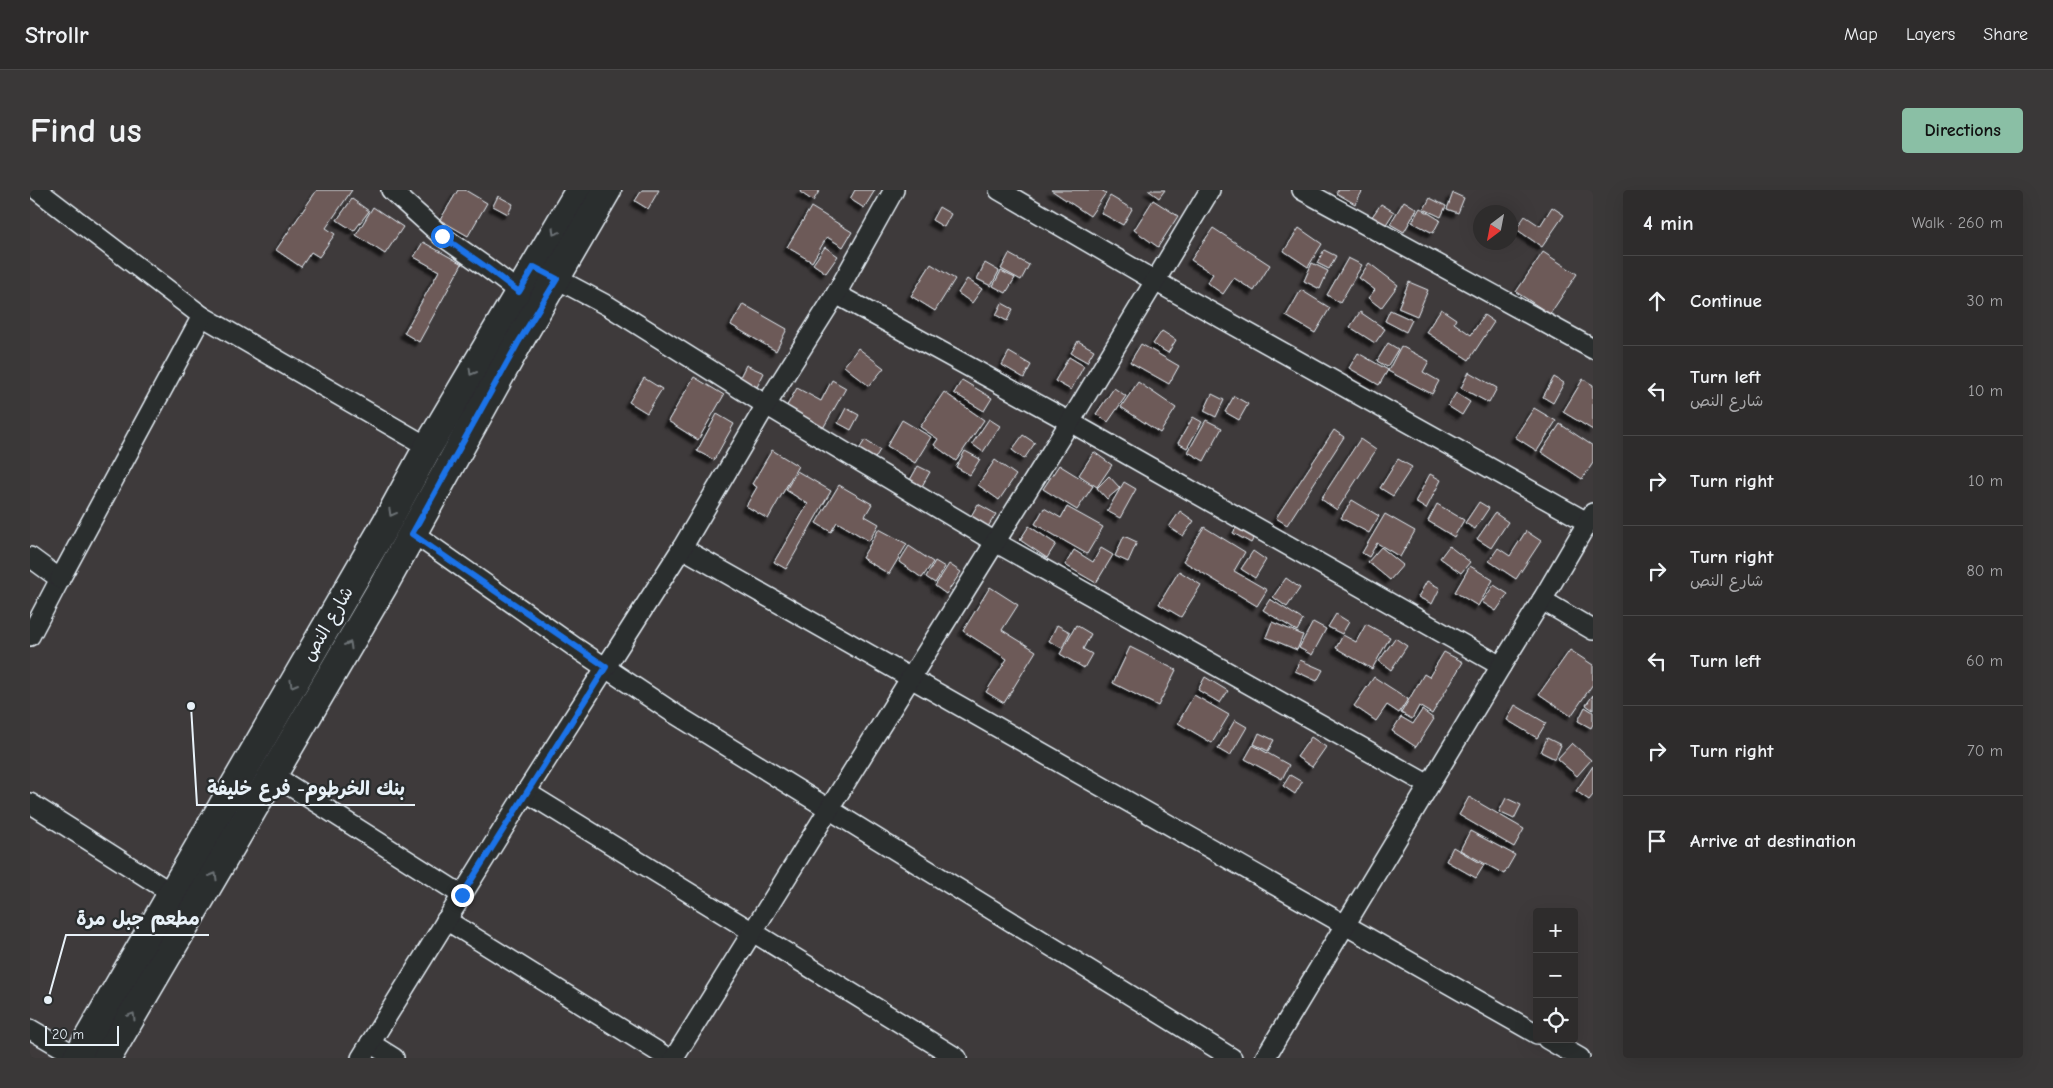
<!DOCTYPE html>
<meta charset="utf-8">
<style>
body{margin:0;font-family:"Comic Neue","Playpen Sans Arabic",sans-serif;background:#3a3838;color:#f1f3f6}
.controls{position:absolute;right:15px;bottom:15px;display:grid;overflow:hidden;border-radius:5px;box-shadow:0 5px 20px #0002}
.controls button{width:45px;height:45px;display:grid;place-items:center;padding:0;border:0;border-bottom:1px solid #494848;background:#2e2c2c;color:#f1f3f6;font:25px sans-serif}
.compass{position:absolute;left:1443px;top:15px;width:45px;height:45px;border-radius:50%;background:#2e2c2c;box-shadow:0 5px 20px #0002;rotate:212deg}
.scale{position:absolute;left:15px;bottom:12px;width:74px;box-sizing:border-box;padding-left:5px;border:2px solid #e8f1f8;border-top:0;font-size:14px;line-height:18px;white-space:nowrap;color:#e8f1f8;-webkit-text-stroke:4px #2a2d2e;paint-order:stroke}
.stop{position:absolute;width:15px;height:15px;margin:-11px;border:4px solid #1a73e8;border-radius:50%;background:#fff}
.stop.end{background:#1a73e8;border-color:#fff;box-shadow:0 1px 5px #0008}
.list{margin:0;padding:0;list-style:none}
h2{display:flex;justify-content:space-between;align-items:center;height:65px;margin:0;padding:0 20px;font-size:21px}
h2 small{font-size:16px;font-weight:400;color:#a7a7a9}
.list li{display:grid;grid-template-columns:32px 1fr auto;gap:15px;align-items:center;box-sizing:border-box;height:90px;padding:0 20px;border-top:1px solid #494848}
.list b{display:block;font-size:19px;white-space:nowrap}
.list p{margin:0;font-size:16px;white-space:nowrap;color:#a7a7a9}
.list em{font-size:16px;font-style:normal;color:#a7a7a9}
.icon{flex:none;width:28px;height:28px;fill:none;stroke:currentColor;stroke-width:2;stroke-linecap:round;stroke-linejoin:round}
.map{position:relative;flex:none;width:1563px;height:868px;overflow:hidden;border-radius:5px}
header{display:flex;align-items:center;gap:30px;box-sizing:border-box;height:70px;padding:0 25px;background:#2e2c2c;border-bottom:1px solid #494848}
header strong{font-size:24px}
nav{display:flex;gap:28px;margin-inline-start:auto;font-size:18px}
.intro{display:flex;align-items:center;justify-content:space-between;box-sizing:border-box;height:120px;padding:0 30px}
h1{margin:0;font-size:35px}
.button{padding:12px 22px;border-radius:5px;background:#8abfa5;color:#111;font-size:18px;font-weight:700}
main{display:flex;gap:30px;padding:0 30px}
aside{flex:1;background:#2e2c2c;border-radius:5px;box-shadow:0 5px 20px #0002}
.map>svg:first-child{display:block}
.building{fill:#6d5a59;stroke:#e8f1f8;filter:url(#shadow)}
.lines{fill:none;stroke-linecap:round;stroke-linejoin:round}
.street-casing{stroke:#e8f1f8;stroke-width:22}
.secondary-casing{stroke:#e8f1f8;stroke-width:31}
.street{stroke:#2a2d2e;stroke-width:19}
.secondary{stroke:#2a2d2e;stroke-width:28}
.oneway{stroke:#6c7275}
.route{stroke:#1a73e8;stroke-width:6}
.labels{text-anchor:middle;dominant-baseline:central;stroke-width:4.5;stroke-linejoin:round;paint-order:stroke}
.street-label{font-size:18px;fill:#e8f1f8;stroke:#2a2d2e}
.leader{fill:none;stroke:#e8f1f8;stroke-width:2}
.callout-dot{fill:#e8f1f8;stroke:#2a2d2e;stroke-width:2}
.callout-label{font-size:19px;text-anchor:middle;font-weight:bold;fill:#e8f1f8;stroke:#2a2d2e;stroke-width:4.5;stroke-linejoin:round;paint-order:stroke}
</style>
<header>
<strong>Strollr</strong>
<nav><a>Map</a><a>Layers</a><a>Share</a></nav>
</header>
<div class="intro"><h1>Find us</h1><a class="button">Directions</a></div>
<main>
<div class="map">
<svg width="1563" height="868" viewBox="0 0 1563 868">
<defs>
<filter id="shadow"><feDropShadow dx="-4.5" dy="4.5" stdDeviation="1" flood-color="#0009"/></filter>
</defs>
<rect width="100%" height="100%" fill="#3e3a3b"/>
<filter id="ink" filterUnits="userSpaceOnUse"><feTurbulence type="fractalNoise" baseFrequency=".02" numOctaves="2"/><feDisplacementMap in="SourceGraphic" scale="10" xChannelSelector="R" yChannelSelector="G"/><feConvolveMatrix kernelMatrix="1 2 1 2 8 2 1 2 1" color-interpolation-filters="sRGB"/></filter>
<g filter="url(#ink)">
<g class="building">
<path d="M287 0H322L296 38 305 44 289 67 281 62 271 77 246 60Z"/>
<path d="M428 0H435L457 13 438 46 410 30Z"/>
<path d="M612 0H629L618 19 605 11Z"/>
<path d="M771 0H790L783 11 770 2Z"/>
<path d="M825 0H845L834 18 820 9Z"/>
<path d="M1021 0H1071L1076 3 1060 26Z"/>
<path d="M1118 0H1135L1129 8Z"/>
<path d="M1308 0H1333L1325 14 1306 3Z"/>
<path d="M1423 3 1434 8 1428 23 1417 19Z"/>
<path d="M468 6 483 14 478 24 463 16Z"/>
<path d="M1080 6 1102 19 1093 35 1071 23Z"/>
<path d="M1400 8 1416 16 1411 27 1394 19Z"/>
<path d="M322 9 339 21 324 41 307 30Z"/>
<path d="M1123 10 1148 26 1128 57 1104 40Z"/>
<path d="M1374 11 1387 19 1374 42 1360 34Z"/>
<path d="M1351 14 1364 22 1355 36 1341 28Z"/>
<path d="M343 17 373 37 355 64 326 45Z"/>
<path d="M781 17 822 42 813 57 797 47 782 72 757 57Z"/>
<path d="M909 17 921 24 914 37 902 30Z"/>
<path d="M1522 17 1534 25 1512 57 1486 39 1495 26 1510 36Z"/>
<path d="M1390 18 1410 30 1403 43 1382 32Z"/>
<path d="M1183 38 1240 75 1224 101 1204 88 1193 104 1177 93 1183 84 1161 70Z"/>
<path d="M1269 38 1292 54 1278 77 1254 61Z"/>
<path d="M393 52 432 74 389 152 374 143 409 81 384 67Z"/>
<path d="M795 57 808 66 796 83 783 74Z"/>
<path d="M1294 60 1306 66 1299 79 1287 73Z"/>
<path d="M1513 62 1547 84 1520 124 1486 102Z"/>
<path d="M979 64 999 75 991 90 971 79Z"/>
<path d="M1318 68 1332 75 1310 113 1297 105Z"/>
<path d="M955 73 969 81 961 96 947 89Z"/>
<path d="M1282 73 1298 81 1290 99 1274 91Z"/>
<path d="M1339 73 1368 95 1351 118 1338 108 1345 100 1329 88Z"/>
<path d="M901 74 925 89 905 121 881 106Z"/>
<path d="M971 81 985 88 976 103 963 96Z"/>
<path d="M937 89 952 99 942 113 928 103Z"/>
<path d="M1379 92 1398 100 1387 126 1368 118Z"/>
<path d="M1271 100 1300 118 1285 143 1256 126Z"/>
<path d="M972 113 983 119 977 131 966 125Z"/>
<path d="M713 114 757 139 746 161 701 135Z"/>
<path d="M1411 119 1426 129 1424 133 1441 145 1454 125 1464 132 1439 170 1396 142Z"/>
<path d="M1360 120 1382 130 1376 142 1355 131Z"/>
<path d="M1330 122 1355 139 1345 153 1320 137Z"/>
<path d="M1132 141 1146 150 1138 163 1123 154Z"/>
<path d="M1048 151 1064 160 1057 172 1041 163Z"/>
<path d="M1358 153 1368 159 1357 177 1347 171Z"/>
<path d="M1111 154 1149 176 1139 194 1100 172Z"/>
<path d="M1371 156 1399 171 1393 182 1409 191 1402 204 1358 181Z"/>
<path d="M828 158 854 178 839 196 814 176Z"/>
<path d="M979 162 1001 175 994 188 972 175Z"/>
<path d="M1328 163 1358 180 1349 195 1319 178Z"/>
<path d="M1039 167 1054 176 1041 200 1025 191Z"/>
<path d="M716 175 734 183 727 197 709 189Z"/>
<path d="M1439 182 1467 198 1459 213 1431 198Z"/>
<path d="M664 187 694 205 668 250 638 231Z"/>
<path d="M1524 187 1534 193 1523 213 1513 207Z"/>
<path d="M614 188 632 199 617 223 599 212Z"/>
<path d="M1553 189 1563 195V240L1533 222Z"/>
<path d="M802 190 816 198 792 240 755 219 767 198 791 211Z"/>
<path d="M932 190 962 208 954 221 924 203Z"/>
<path d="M1108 192 1146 218 1130 243 1091 217Z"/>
<path d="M1084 198 1096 206 1078 232 1066 224Z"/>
<path d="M914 202 954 230 926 271 904 255 908 249 890 237Z"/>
<path d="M1426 203 1440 212 1432 225 1418 216Z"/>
<path d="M1182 204 1194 210 1186 227 1174 221Z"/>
<path d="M1204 206 1218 214 1209 230 1195 222Z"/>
<path d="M816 218 829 225 821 240 808 233Z"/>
<path d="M1504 218 1526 231 1507 261 1485 247Z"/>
<path d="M687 224 704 234 684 270 667 261Z"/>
<path d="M1163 227 1172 232 1157 258 1148 253Z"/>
<path d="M959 229 970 236 953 262 942 254Z"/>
<path d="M872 230 901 247 885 273 857 256Z"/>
<path d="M1176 230 1192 238 1174 271 1158 262Z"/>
<path d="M1530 234 1563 256V273L1552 289 1511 262Z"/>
<path d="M1304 240 1314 247 1257 335 1246 328Z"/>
<path d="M993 245 1005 253 994 269 982 260Z"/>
<path d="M1330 249 1346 260 1307 320 1291 309Z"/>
<path d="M835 250 850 260 844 270 828 261Z"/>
<path d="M742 260 768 276 738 329 716 316 727 297 722 294Z"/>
<path d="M935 261 950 269 940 285 926 277Z"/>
<path d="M1064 262 1082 275 1067 297 1049 285Z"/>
<path d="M1368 269 1382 277 1363 306 1350 298Z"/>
<path d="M965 270 986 285 969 310 948 295Z"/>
<path d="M1029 275 1063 296 1047 320 1013 299Z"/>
<path d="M888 276 900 282 892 296 880 290Z"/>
<path d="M767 281 801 301 756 379 744 372 778 314 756 300Z"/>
<path d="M1400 284 1411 290 1396 319 1385 312Z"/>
<path d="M1079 286 1090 298 1077 309 1067 298Z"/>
<path d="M1094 292 1106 299 1090 328 1077 321Z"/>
<path d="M809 295 842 314 835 326 849 334 839 351 807 332 801 342 786 333Z"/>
<path d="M1322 310 1349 326 1339 343 1311 328Z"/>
<path d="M1449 312 1459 318 1445 339 1435 333Z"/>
<path d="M948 314 966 324 954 343 937 333Z"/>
<path d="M1407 314 1434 330 1424 347 1398 331Z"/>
<path d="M1037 317 1073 337 1057 364 1005 334 1014 318 1031 328Z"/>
<path d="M1150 321 1164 331 1153 346 1139 337Z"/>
<path d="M1465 323 1478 332 1461 358 1447 349Z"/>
<path d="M1355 324 1385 341 1370 367 1347 353 1339 367 1332 363Z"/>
<path d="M1210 331 1228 340 1221 353 1203 343Z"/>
<path d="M999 336 1026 354 1017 368 990 350Z"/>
<path d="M1174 337 1215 362 1204 381 1237 400 1227 416 1153 371Z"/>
<path d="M849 339 877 354 859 384 832 368Z"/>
<path d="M1496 341 1511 351 1486 389 1459 371 1468 358 1480 366Z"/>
<path d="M1094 346 1107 352 1098 372 1085 366Z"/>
<path d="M879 356 903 372 892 388 869 372Z"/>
<path d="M1419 356 1440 372 1431 383 1410 368Z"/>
<path d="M1351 357 1373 375 1360 390 1338 372Z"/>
<path d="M1071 358 1083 365 1066 393 1035 375 1044 360 1063 372Z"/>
<path d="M1223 361 1236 370 1225 388 1211 379Z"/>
<path d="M905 371 915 377 905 393 896 387Z"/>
<path d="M919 374 931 382 916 404 905 396Z"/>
<path d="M1440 376 1463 390 1448 416 1425 402Z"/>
<path d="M1149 381 1171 395 1151 427 1129 414Z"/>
<path d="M1256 388 1270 398 1257 417 1243 407Z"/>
<path d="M1397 391 1410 398 1402 414 1388 407Z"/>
<path d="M1464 395 1478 404 1466 421 1452 412Z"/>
<path d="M960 397 988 415 972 440 1006 461 974 513 956 502 977 469 933 441Z"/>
<path d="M1240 409 1273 430 1267 441 1233 420Z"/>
<path d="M1306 424 1319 432 1312 444 1298 437Z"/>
<path d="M1242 432 1273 445 1267 460 1236 447Z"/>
<path d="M1283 432 1296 439 1282 465 1269 458Z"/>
<path d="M1336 434 1360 447 1342 479 1306 458 1313 445 1326 452Z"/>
<path d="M1027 435 1040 442 1032 458 1019 451Z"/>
<path d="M1046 435 1061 444 1053 459 1062 464 1054 478 1030 464Z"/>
<path d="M1365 448 1377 456 1361 480 1349 471Z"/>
<path d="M1100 457 1146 480 1128 516 1083 493Z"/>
<path d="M1540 460 1563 475V494L1541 526 1509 504Z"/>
<path d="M1414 462 1433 472 1402 524 1389 516 1382 529 1371 523 1394 484 1399 487Z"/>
<path d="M1270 470 1293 480 1287 491 1265 481Z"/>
<path d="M1175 487 1198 501 1190 513 1168 500Z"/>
<path d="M1344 487 1378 509 1369 523 1357 515 1346 531 1324 516Z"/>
<path d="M1164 505 1199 525 1182 553 1148 533Z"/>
<path d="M1563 505V520L1556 515Z"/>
<path d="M1485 515 1516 533 1507 548 1477 530Z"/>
<path d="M1555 517 1563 522V534L1561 538 1548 531Z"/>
<path d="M1392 520 1404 529 1386 557 1362 541 1371 527 1383 534Z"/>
<path d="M1205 530 1217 537 1200 566 1188 559Z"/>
<path d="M1229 543 1244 550 1238 561 1224 554Z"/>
<path d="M1281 547 1296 557 1282 577 1267 567Z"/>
<path d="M1517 548 1531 555 1525 569 1511 562Z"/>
<path d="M1542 553 1561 570 1547 586 1527 569Z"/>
<path d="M1223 555 1259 575 1252 589 1215 569Z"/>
<path d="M1563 576V605L1559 610 1546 601Z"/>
<path d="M1260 585 1272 592 1265 604 1253 596Z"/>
<path d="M1439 607 1494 639 1484 657 1429 625Z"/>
<path d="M1476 608 1491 615 1484 629 1469 622Z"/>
<path d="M1440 641 1485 665 1474 684 1430 660Z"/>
<path d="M1423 657 1454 675 1446 688 1416 671Z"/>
</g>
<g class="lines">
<g class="street-casing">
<g id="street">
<path d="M7 0 172 126 398 257"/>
<path d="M361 0 412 46 456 77 489 102"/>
<path d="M969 0 1125 91 1557 332"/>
<path d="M1272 0 1563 159"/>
<path d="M516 83 580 117 736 215 965 352 1399 595"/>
<path d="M806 104 1040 232 1471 476"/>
<path d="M383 343 546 458 645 524 1202 868"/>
<path d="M652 358 1507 844"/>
<path d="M0 367 30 389 0 446"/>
<path d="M30 389 172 126"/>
<path d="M1512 410 1563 440"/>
<path d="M243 585 432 705"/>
<path d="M496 602 927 868"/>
<path d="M0 613 143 704"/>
<path d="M416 730 638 868"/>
<path d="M0 839 48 867"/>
<path d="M1517 849 1550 868"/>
<path d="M340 853 364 868"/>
<path d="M331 868 496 602 652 358 736 215 806 104 864 0"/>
<path d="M644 868 1040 232 1180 0"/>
<path d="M1235 868 1471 476 1512 410 1563 323"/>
</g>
</g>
<g class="secondary-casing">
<g id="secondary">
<path d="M47 868 357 332 398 257 550 0"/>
<path d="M77 868 352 398 488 153 577 0"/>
</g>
</g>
<use href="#street" class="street"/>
<use href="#secondary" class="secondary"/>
</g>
<defs><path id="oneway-chevron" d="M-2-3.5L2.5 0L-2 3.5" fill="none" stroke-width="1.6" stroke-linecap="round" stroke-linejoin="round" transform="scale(1.25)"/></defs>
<g class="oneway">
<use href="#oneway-chevron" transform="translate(525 42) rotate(121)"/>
<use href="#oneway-chevron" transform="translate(442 182) rotate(120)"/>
<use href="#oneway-chevron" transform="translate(362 323) rotate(119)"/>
<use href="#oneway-chevron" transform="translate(319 455) rotate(-60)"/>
<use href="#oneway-chevron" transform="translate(263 494) rotate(120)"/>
<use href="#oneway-chevron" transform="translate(184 686) rotate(-60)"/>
<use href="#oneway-chevron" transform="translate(102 826) rotate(-59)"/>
</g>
</g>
<g class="lines" filter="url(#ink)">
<path class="route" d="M412 46 456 77 489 102 504 77 527 89 488 153 382 344 576 477 432 705"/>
</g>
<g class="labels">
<g class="street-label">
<text transform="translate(298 434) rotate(-60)">شارع النص</text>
</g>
</g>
<path class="leader" d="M161 516L167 615H385M18 810L36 745H179"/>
<g class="callout-dot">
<circle cx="161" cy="516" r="5"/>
<circle cx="18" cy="810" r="5"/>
</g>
<g class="callout-label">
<text x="276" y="605">بنك الخرطوم- فرع خليفة</text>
<text x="108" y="735">مطعم جبل مرة</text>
</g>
</svg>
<div class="controls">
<button>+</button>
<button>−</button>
<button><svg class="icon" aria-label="locate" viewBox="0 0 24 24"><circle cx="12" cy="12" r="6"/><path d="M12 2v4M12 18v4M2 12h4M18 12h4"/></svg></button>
</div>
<svg class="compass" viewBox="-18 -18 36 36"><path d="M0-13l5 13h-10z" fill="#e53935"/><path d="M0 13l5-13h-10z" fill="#a7a7a9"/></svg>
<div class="scale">20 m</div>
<div class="stop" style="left:412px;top:46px"></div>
<div class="stop end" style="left:432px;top:705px"></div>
</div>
<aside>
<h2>4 min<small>Walk · 260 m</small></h2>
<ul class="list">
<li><svg class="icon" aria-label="ahead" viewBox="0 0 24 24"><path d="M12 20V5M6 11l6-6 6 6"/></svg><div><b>Continue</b></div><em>30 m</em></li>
<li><svg class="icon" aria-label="left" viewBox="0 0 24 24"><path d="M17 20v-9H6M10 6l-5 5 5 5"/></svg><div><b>Turn left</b><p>شارع النص</p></div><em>10 m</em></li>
<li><svg class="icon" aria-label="right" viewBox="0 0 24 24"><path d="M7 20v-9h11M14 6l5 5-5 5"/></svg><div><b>Turn right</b></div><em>10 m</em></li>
<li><svg class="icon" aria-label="right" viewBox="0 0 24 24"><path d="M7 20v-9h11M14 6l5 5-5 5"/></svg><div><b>Turn right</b><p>شارع النص</p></div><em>80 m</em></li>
<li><svg class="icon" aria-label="left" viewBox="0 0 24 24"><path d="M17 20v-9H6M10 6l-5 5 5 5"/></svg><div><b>Turn left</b></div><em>60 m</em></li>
<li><svg class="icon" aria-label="right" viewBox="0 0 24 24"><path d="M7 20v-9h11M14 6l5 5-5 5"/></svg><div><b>Turn right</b></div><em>70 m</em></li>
<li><svg class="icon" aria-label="arrive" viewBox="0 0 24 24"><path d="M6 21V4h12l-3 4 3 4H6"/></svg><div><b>Arrive at destination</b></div></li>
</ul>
</aside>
</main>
